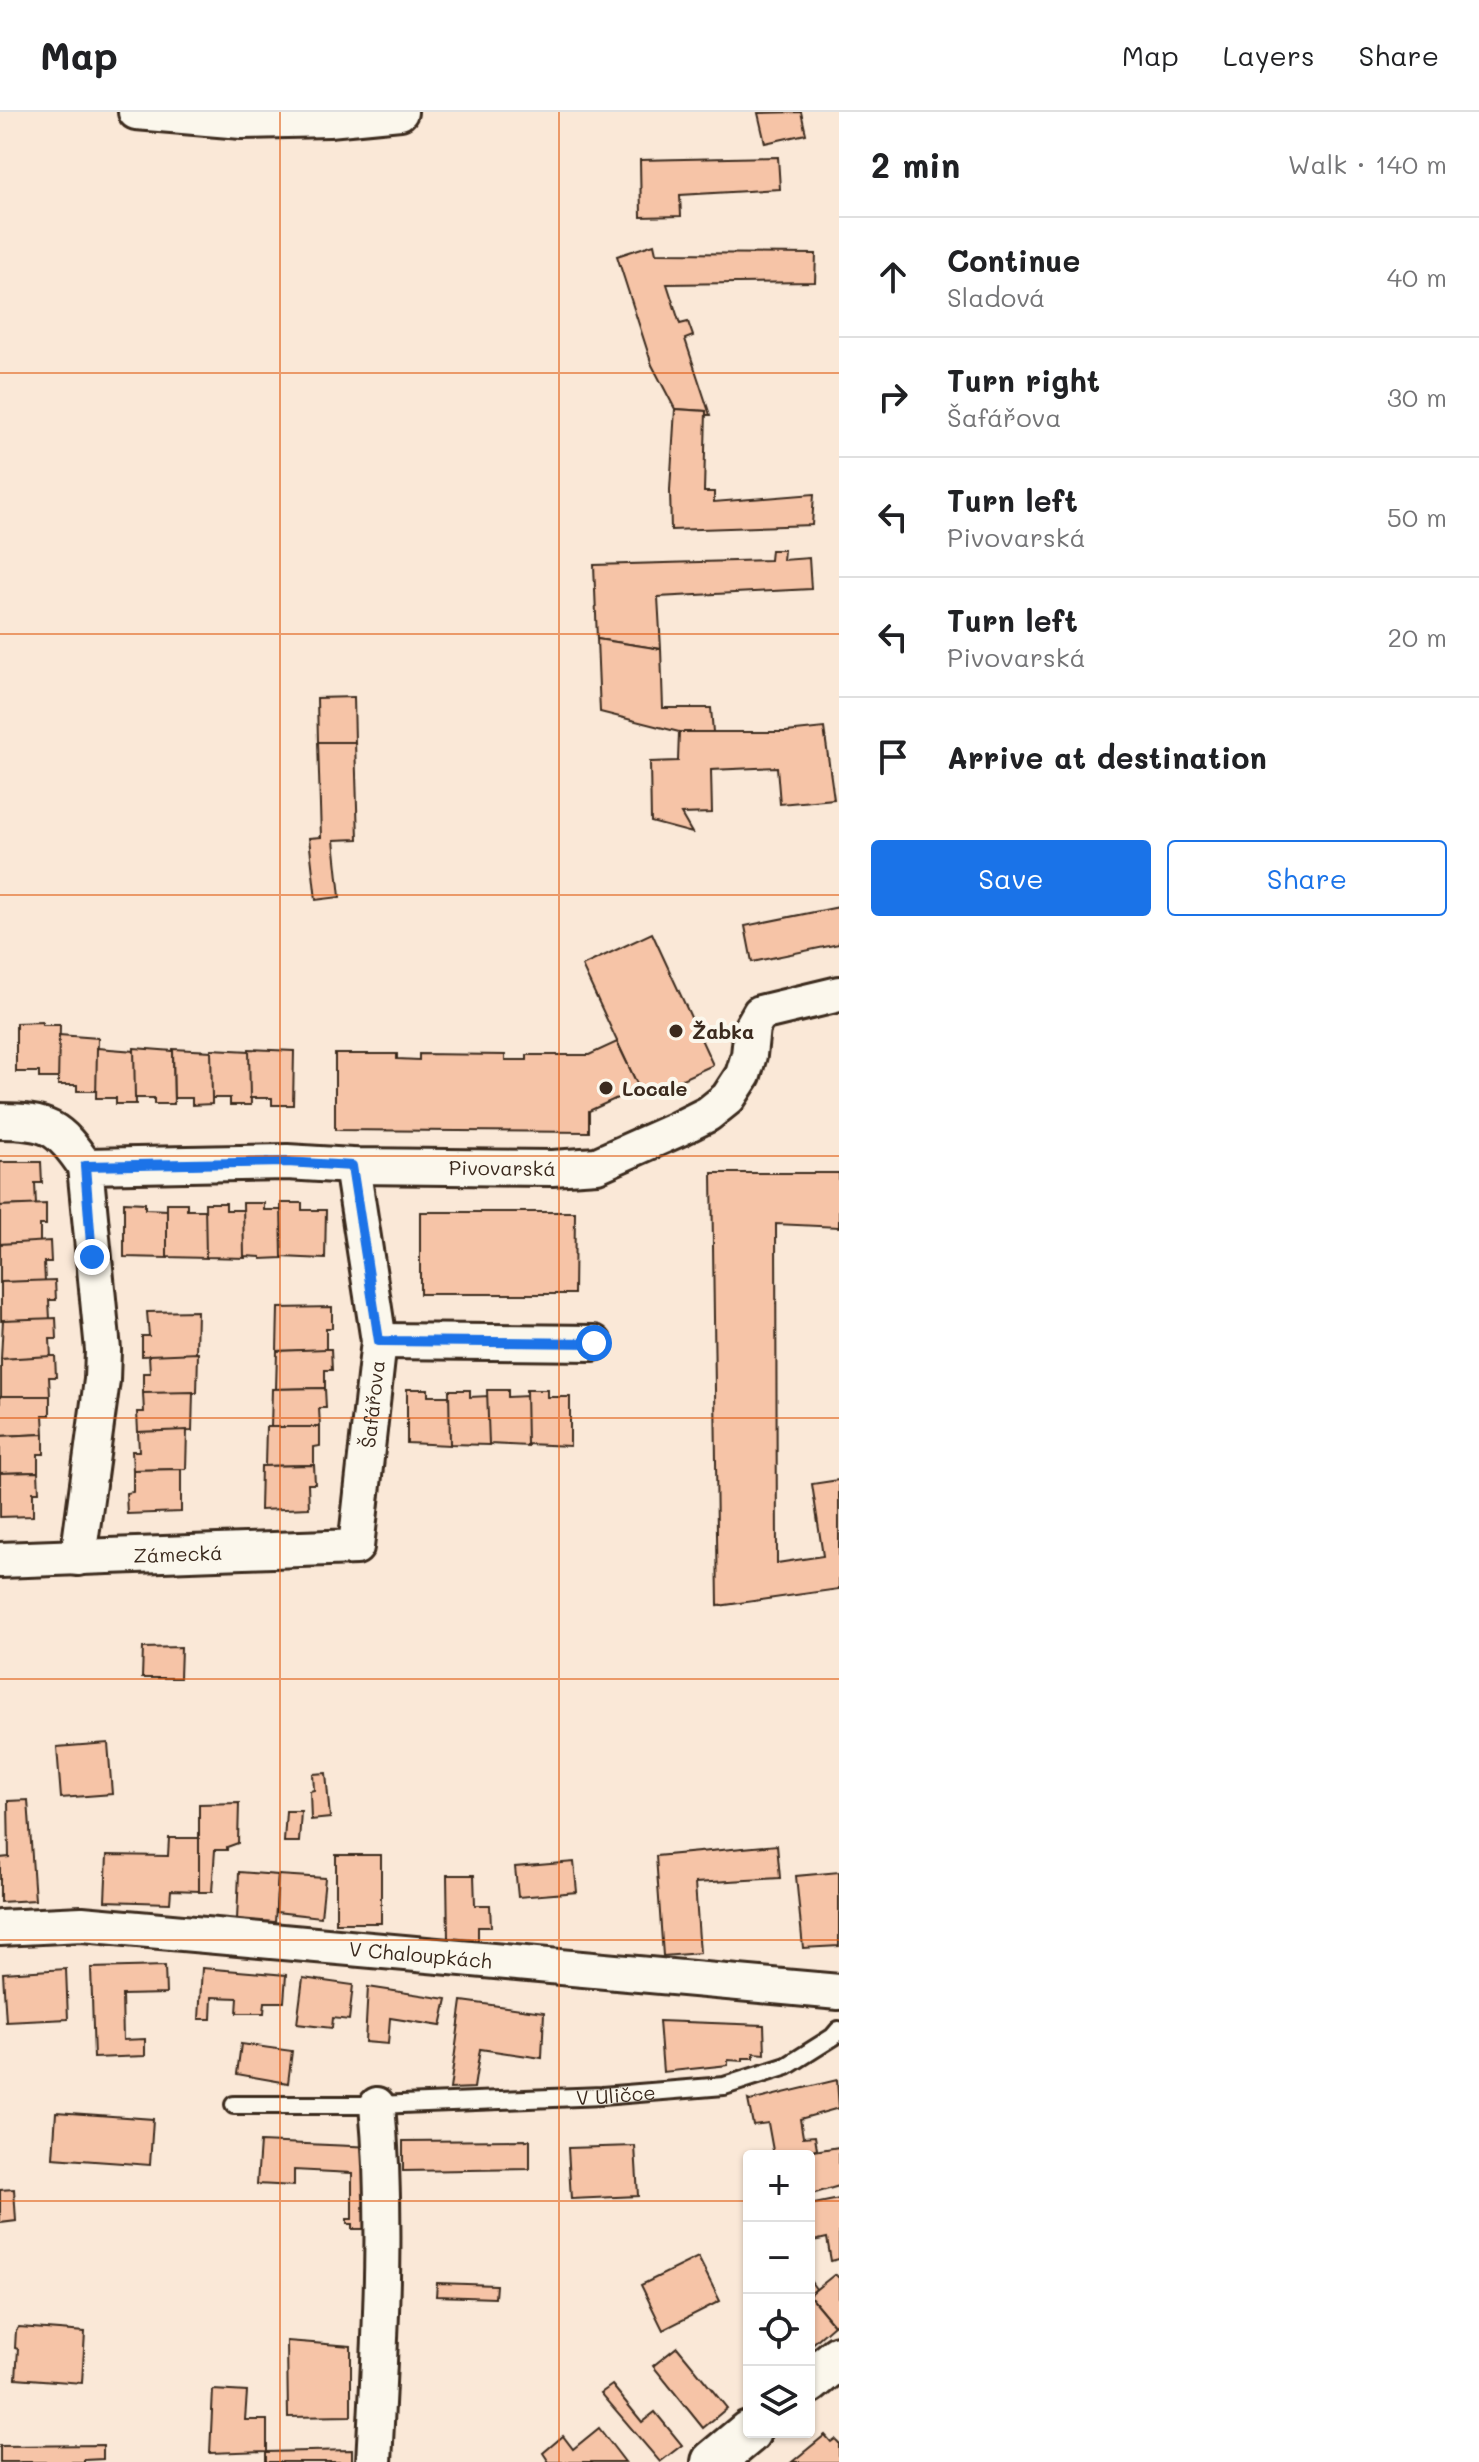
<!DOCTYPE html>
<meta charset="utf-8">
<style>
body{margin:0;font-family:Mali,sans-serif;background:#f6f6f6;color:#202124}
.controls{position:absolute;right:24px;bottom:24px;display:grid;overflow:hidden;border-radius:8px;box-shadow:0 2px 6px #0004}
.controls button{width:72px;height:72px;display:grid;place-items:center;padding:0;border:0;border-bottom:2px solid #e0e0e0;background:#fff;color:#202124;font:40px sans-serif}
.stop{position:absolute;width:24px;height:24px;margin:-18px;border:6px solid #1a73e8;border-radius:50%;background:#fff}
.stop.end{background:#1a73e8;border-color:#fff;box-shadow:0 2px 8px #0008}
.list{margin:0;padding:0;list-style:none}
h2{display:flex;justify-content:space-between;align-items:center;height:104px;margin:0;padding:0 32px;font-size:34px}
h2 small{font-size:26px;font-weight:400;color:#757577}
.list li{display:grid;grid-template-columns:52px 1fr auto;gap:24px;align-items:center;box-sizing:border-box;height:120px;padding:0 32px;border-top:2px solid #e0e0e0}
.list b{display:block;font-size:30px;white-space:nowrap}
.list p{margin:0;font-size:26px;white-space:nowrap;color:#757577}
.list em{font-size:26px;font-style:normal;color:#757577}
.actions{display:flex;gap:16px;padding:24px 32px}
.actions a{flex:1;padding:18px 0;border:2px solid #1a73e8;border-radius:8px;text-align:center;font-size:28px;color:#1a73e8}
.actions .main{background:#1a73e8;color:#fff}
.icon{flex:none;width:44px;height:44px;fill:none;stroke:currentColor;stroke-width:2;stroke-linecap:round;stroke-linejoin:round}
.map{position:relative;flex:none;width:839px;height:2350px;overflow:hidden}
header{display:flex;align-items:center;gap:48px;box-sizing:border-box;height:112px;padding:0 40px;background:#fff;border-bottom:2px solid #e0e0e0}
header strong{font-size:38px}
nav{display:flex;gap:44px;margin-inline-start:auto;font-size:28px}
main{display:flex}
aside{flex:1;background:#fff}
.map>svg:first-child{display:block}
.building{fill:#f6c4a7;stroke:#3b2a1e;stroke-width:2}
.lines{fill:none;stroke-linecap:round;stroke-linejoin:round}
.service-casing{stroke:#3b2a1e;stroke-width:22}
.minor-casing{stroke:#3b2a1e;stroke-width:40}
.tertiary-casing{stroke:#3b2a1e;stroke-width:48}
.service{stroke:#fbf7ec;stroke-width:16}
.minor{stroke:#fbf7ec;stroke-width:34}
.tertiary{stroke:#fbf7ec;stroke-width:42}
.route{stroke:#1a73e8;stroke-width:10}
.grid{fill:none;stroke:#df570d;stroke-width:2;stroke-opacity:0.55}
.poi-dot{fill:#3b2a1e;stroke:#fbf7ec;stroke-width:3}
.labels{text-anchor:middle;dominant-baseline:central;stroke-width:8;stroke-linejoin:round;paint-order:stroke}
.poi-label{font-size:20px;font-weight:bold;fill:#3b2a1e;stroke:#fbf7ec;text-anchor:start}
.street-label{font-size:20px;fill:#3b2a1e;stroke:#fbf7ec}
</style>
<header>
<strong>Map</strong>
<nav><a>Map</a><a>Layers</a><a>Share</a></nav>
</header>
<main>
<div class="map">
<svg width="839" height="2350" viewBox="0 0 839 2350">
<rect width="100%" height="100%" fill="#fae8d7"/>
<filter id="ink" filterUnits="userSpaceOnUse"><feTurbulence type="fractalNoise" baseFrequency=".0125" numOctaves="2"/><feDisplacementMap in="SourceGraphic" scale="16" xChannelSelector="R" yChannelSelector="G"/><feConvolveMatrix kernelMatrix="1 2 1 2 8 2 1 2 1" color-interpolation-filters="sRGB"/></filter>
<g filter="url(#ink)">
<g class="building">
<path d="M801 0 806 22 765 31 758 1Z"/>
<path d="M778 45 780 77 680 83 681 104 641 105 640 48Z"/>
<path d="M654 132 656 141 816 142 815 170 667 172 680 212 688 210 693 224 685 227 710 303H706V299L675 297 652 253 617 144Z"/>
<path d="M675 297 706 299 704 380H714V390L814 382 812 413 671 418 670 378Z"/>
<path d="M771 438H784L783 448 809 446 811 477 658 485 661 537 597 527 594 453 770 448Z"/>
<path d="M597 527 661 537 663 596H711L713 620H679L600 600Z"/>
<path d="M354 585 355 630H318L317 586Z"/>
<path d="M824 616 834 687 780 692 777 655 711 658 712 701 681 702 692 721 651 710 650 650 678 649 679 620H786Z"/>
<path d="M318 630H355L358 727 334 728 340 785 316 788 309 726 321 725Z"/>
<path d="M839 795V832L752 850 745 814Z"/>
<path d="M652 821 713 953 643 985 582 854Z"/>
<path d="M42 910V913H60L59 966H39V960H16V911Z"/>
<path d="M59 923 98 926 97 979H77V973H58Z"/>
<path d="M617 930 639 976 589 999V1020L335 1018V942H397V947L419 948V942L505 943V948H527V943H589Z"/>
<path d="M97 936 135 939 136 992H116V986H96Z"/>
<path d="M134 936 173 939 174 992H154V986H135Z"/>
<path d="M173 937 212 939V992L192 993V986H174Z"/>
<path d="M211 937 250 939 251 993H230V986H212Z"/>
<path d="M249 937 294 939 293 993H272V986H250Z"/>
<path d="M0 1050H41L42 1071H35L36 1093 0 1094Z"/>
<path d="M712 1061H839V1115L776 1112 777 1451 823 1444 812 1372 839 1368V1477L718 1494Z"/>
<path d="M124 1090 145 1091V1097L168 1098V1146L124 1145Z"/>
<path d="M167 1091H187V1098H206L207 1146 167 1145Z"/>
<path d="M205 1091H226V1098H244L245 1146 206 1145Z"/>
<path d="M243 1091H264V1098H282L283 1146 261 1147V1145L244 1144Z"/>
<path d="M281 1091H302V1098H326L325 1147 282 1145Z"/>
<path d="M46 1092V1113H40V1131L0 1132V1094Z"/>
<path d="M420 1100H575L574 1182H420Z"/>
<path d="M50 1129 51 1150H44L45 1169 0 1171V1132Z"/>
<path d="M55 1168 56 1188H49L50 1207 1 1209V1170Z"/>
<path d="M332 1195V1216H326V1238L277 1239 278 1196Z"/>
<path d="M197 1199 196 1242 142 1244V1224H149L147 1200Z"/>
<path d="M56 1206 57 1227H50L51 1246 1 1247 3 1208Z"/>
<path d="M326 1237H331L332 1258H325V1276L276 1277 277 1239Z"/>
<path d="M198 1241 197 1281H143V1261H150L149 1243Z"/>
<path d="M51 1244H55L56 1265H49L50 1284 1 1285V1247Z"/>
<path d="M325 1276 326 1296H319L320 1315 271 1316 272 1277Z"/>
<path d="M407 1277H428V1284H450V1333L407 1331Z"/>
<path d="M449 1278H470V1285L489 1284V1333L450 1332Z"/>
<path d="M487 1278H508V1285L527 1284 528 1334 489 1332Z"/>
<path d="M526 1278H547V1285H570V1334L527 1332Z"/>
<path d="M193 1280 192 1319 138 1320 137 1300H144L143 1281Z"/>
<path d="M0 1284H50V1303H43L44 1322 0 1324Z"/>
<path d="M266 1315H320V1334L314 1335V1353L265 1354Z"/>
<path d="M187 1318 186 1357 133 1358 132 1339H139L138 1320Z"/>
<path d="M44 1322V1342H38V1360L0 1361V1324Z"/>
<path d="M314 1353 315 1372H308L309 1396 260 1398 261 1354Z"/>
<path d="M181 1357V1400L127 1402 126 1381 133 1380V1358Z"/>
<path d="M38 1360 39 1380H33V1404L0 1405V1361Z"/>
<path d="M181 1535 180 1566H142L143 1536Z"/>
<path d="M108 1631 112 1682 61 1686 57 1635Z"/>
<path d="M326 1661 330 1706 311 1708 310 1679 314 1678 313 1662Z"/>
<path d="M28 1688 35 1788 0 1790V1746L9 1745 8 1689Z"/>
<path d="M239 1691 238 1731 227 1735V1738H215L212 1780H199V1692Z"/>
<path d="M286 1699H301L299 1730H284Z"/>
<path d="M169 1726H199V1779L171 1778 170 1791 105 1789 107 1743 168 1744Z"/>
<path d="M777 1733 780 1766 695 1771 700 1841 663 1844 656 1744Z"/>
<rect x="336" y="1743" width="45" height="68"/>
<path d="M574 1750 577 1780 518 1785 515 1755Z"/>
<path d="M239 1760 278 1763 275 1810 237 1808Z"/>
<path d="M839 1760V1834L803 1836 796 1764Z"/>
<path d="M278 1763 325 1766 321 1805 276 1800Z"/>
<path d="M447 1763H474L475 1793H490L491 1815H478V1829L448 1827Z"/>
<path d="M165 1854 166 1882 122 1883 123 1928 145 1927V1944L94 1946 91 1856Z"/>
<path d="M202 1856 286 1863 284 1890H265L264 1901H237L238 1886 212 1885 211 1907H199Z"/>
<path d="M66 1857 68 1907 6 1910 3 1861Z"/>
<path d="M303 1866 353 1873 349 1908 333 1906 332 1916 297 1912Z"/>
<path d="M368 1875 447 1887 441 1914 390 1906 388 1932 365 1930Z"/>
<path d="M462 1889 544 1900 542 1946 480 1937 474 1976 450 1977Z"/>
<path d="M659 1909 764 1913 765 1942 754 1941V1946H743V1949L728 1948V1953L663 1960Z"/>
<path d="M241 1932 292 1939 288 1971 237 1962Z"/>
<path d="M837 1968 839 1996 800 2007 803 2025 815 2024 817 2037 774 2044 768 2011 753 2013 748 1988 750 1989Z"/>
<path d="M56 2000 153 2007 150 2053 53 2046Z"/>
<path d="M530 2028V2057L403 2059V2029Z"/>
<path d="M260 2030 374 2035V2117H352V2112H347V2107H352V2061L294 2058V2074L257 2072Z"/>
<path d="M635 2034 638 2084 571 2087 568 2036Z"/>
<path d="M839 2035V2074L809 2083V2044H795V2042Z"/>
<path d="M14 2077 16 2109 0 2111V2078Z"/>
<path d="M839 2087V2147L831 2149 827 2126 809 2130V2093Z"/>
<path d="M698 2145 720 2189 663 2218 641 2173Z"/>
<path d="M835 2162 839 2166V2209L834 2213 809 2183Z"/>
<path d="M809 2167 816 2177 809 2183 834 2213 809 2235Z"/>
<path d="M437 2171 496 2173 495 2186 436 2184Z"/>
<path d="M19 2215 85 2220 82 2271 16 2266 18 2237 15 2236 16 2218Z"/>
<path d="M287 2229 351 2234V2304L288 2305Z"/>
<path d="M677 2235 727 2296 703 2316 653 2254Z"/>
<path d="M612 2273 642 2310 655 2300 682 2333 660 2350 601 2281Z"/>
<path d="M213 2278 247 2280 245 2308H267V2339L210 2341Z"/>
<path d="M599 2316 625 2350H549L543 2341 563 2324 573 2337Z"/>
<path d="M825 2323 831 2330 835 2327 839 2331V2350H792Z"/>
<path d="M103 2333V2347L84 2348V2350H0V2334Z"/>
<path d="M352 2338V2350H266V2340Z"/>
</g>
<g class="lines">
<g class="service-casing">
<g id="service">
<path id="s1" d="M234 1993H377L602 1984 724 1974 787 1954 833 1925 839 1918"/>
</g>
</g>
<g class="minor-casing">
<g id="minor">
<path d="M136 0 242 9 329 7 400 0"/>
<path d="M0 1009C48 1009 59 1015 85 1054"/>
<path d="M379 1229 594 1231"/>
<path id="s2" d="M78 1446 102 1268 103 1238 85 1054 287 1050 352 1054 552 1056 597 1053 678 1017 708 1002 728 986 743 963 749 943 752 915 760 901 839 882"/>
<path id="s3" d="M0 1448 356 1435 379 1229 352 1054"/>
<path id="s4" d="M0 1816 82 1812 839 1880"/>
<path d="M374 2350C380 2232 388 2112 377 1993"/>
</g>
</g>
<g class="tertiary-casing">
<g id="tertiary">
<path d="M809 2270 839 2245"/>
<path d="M713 2350 749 2320"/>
</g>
</g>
<use href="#service" class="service"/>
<use href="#minor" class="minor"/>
<use href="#tertiary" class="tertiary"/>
</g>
</g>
<g class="lines" filter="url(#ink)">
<path class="route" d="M92 1145 85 1054 287 1050 352 1054 379 1229 594 1231"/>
</g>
<path class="grid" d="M280 0V2350M559 0V2350M0 261H839M0 522H839M0 783H839M0 1044H839M0 1306H839M0 1567H839M0 1828H839M0 2089H749M809 2089H839"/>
<g class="poi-dot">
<circle cx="676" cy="919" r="8"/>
<circle cx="606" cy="976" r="8"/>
</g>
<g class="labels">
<g class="poi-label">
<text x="692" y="919">Žabka</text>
<text x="622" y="976">Locale</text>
</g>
<g class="street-label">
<text stroke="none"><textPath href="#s2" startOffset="812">Pivovarská</textPath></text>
<text stroke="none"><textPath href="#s3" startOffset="500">Šafářova</textPath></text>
<text stroke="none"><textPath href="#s3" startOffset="178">Zámecká</textPath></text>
<text stroke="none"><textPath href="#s4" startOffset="422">V Chaloupkách</textPath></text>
<text stroke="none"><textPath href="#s1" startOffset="382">V Uličce</textPath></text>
</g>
</g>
</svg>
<div class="controls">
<button>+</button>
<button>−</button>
<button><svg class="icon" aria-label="locate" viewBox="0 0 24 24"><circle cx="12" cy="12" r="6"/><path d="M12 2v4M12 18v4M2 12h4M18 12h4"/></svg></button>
<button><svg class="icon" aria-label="layers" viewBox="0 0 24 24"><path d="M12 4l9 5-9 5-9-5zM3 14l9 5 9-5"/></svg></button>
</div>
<div class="stop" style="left:594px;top:1231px"></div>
<div class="stop end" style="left:92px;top:1145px"></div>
</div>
<aside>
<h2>2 min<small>Walk · 140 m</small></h2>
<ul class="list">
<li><svg class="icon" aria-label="ahead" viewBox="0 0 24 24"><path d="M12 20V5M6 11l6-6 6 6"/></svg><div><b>Continue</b><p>Sladová</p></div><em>40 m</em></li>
<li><svg class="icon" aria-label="right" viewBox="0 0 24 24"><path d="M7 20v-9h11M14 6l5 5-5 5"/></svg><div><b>Turn right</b><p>Šafářova</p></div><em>30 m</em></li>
<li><svg class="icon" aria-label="left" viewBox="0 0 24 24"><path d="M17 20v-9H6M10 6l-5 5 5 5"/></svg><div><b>Turn left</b><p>Pivovarská</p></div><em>50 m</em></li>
<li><svg class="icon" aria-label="left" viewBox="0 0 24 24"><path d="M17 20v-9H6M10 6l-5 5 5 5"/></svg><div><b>Turn left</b><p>Pivovarská</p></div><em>20 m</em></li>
<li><svg class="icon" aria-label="arrive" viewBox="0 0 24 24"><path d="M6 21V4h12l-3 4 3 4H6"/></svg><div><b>Arrive at destination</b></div></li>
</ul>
<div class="actions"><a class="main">Save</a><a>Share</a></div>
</aside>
</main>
